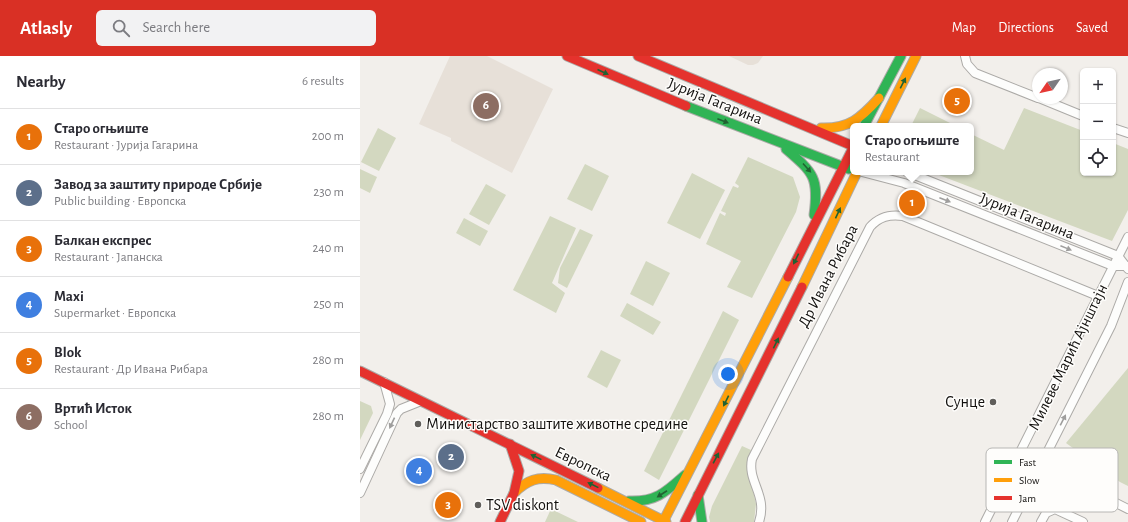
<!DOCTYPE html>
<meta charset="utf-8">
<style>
body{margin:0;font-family:"Alegreya Sans",sans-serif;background:#f2f2f3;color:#2b2b33}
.controls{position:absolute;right:12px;top:12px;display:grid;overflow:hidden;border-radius:6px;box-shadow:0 1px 3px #0004}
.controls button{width:36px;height:36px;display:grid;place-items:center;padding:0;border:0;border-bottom:1px solid #e1e1e2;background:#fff;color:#2b2b33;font:20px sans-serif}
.compass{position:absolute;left:672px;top:12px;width:36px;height:36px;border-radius:50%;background:#fff;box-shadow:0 1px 3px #0004;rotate:236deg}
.you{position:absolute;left:368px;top:318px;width:14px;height:14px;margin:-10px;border:3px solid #fff;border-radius:50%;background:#1a73e8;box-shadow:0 0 0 6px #1a73e833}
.badge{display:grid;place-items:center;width:26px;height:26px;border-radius:50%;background:#d93025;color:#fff;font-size:13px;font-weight:700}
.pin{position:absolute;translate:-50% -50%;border:2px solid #fff;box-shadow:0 1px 4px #0006}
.popup{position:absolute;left:490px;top:67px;width:124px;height:52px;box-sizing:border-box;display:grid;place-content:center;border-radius:6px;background:#fff;filter:drop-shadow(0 1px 3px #0005);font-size:13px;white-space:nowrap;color:#7c7c81}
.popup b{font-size:15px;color:#2b2b33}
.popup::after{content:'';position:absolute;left:50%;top:100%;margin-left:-8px;border:8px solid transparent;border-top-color:#fff}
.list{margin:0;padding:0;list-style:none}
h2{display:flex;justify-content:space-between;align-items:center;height:52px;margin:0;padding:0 16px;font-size:17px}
h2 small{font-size:13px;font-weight:400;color:#7c7c81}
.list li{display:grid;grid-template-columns:26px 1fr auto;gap:12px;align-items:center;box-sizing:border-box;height:56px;padding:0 16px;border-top:1px solid #e1e1e2}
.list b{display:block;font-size:15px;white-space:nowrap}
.list p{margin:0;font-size:13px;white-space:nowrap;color:#7c7c81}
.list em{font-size:13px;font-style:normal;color:#7c7c81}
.icon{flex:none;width:22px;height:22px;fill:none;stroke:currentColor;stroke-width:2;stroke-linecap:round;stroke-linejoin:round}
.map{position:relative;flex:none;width:768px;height:466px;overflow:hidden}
header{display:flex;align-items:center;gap:24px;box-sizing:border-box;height:56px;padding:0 20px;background:#d93025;color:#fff}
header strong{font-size:19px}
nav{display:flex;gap:22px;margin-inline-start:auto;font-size:14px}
.search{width:280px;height:36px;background:#f2f2f3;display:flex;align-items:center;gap:10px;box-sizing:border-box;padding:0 14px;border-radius:6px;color:#7c7c81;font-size:15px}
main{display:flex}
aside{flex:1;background:#fff}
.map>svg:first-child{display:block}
.built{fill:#e7e0d8}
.green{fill:#d3d8c0}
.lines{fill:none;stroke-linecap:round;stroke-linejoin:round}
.street-casing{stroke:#acaaa7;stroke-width:10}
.fast-casing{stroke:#acaaa7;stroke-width:11}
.slow-casing{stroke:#acaaa7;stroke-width:11}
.jam-casing{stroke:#acaaa7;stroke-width:11}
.street{stroke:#fdfdfc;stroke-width:8}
.fast{stroke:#30b455;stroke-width:9}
.slow{stroke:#ff9f0a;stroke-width:9}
.jam{stroke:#e5322d;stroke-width:9}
.oneway{fill:#216232}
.oneway2{fill:#9f9e9d}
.poi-dot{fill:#605e5b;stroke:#fefdfb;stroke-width:1.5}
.labels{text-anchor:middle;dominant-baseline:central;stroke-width:3;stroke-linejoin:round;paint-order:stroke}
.street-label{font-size:16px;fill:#12100e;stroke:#fefdfb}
.poi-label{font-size:16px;fill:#12100e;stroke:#fefdfb;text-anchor:start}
.key{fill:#fefdfb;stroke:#b7b6b4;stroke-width:1}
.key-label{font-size:11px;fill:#12100e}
</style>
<header>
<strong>Atlasly</strong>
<div class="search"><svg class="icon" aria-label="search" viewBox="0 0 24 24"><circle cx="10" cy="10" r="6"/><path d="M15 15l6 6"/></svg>Search here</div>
<nav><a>Map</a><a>Directions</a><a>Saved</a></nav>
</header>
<main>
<aside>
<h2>Nearby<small>6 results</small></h2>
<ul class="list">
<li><span class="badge" style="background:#e8710a">1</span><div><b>Старо огњиште</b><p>Restaurant · Јурија Гагарина</p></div><em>200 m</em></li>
<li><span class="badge" style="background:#5c6f8a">2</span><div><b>Завод за заштиту природе Србије</b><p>Public building · Европска</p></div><em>230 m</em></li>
<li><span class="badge" style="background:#e8710a">3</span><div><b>Балкан експрес</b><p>Restaurant · Јапанска</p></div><em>240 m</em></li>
<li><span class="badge" style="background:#3f7fe0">4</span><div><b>Maxi</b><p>Supermarket · Европска</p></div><em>250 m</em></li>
<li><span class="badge" style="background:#e8710a">5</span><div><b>Blok</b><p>Restaurant · Др Ивана Рибара</p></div><em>280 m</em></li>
<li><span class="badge" style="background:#8d6e63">6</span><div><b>Вртић Исток</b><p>School</p></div><em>280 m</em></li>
</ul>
</aside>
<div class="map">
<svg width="768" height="466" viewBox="0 0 768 466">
<rect width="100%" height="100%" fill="#f2efeb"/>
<g class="built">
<path d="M90 0H127L193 33 152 117 91 85V82L59 68Z"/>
<path d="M369 0H403L398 7 393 9H388Z"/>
</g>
<g class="green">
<path d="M560 52 596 70H551Z"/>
<path d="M664 52 723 75V117H753V87L768 93V154L752 185 571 116H611V78L644 94Z"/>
<path d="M18 72 36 82 19 115 1 106Z"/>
<path d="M388 101 433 121 440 141 436 156 392 242 367 231 381 205 346 188 360 157 365 160 366 157 361 155 373 130 378 132 379 130 375 127Z"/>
<path d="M225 108 249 120 232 155 207 143Z"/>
<path d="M0 113 17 121 10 137 0 132Z"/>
<path d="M332 117 365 134 340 183 307 167Z"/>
<path d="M126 128 146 139 129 169 109 158Z"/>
<path d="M190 160 216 172 192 227 205 237 196 257 153 234Z"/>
<path d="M104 162 128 175 120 190 96 177Z"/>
<path d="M220 173 233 179 207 232 198 227 200 212Z"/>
<path d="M286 205 310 217 293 250 270 238Z"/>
<path d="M267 247 301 266 293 279 260 260Z"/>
<path d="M363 255 379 264 299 424 284 415Z"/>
<path d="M241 294 261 304 247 332 227 321Z"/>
<path d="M768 312V430L760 426 706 387Z"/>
<path d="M0 345 11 350 13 357 0 384Z"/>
<path d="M382 390 391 394 387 406 396 448 394 466H350L349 461 352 450Z"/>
<path d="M191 453 218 466H185Z"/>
</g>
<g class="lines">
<g class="street-casing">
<g id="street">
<path d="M605 0 607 8 615 17 678 42"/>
<path d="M679 42 723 60"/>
<path d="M753 72 768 77"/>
<path d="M502 116 544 127 753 210H767"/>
<path d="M547 116 758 200 768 213"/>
<path d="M659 398 768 453"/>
<path d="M0 413 27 358 30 348 24 326"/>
<path d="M0 437 37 357 41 353 61 345"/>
<path d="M399 466C408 439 387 426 392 403L510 171C519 161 529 158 543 160L738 240"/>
<path d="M625 466 768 181"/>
<path d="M652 466 751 270 768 226"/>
<path d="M681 466 686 457 695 453 723 466"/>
</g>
</g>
<g class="fast-casing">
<g id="fast">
<path d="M326 50 489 113"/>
<path d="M504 70 541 0"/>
<path d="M426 93C454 117 459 122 454 159"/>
<path d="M338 439 342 466"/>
<path d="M269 445C296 446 306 436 325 419"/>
</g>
</g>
<g class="slow-casing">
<g id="slow">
<path d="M521 70 556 0"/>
<path d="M461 72C489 73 501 62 519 42"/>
<path d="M442 231 497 116"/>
<path d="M238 432 306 466"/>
<path d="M154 437C167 424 178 420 196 424L281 466"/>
<path d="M303 466 428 221"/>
</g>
</g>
<g class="jam-casing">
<g id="jam">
<path d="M207 0 326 50"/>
<path d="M278 0 493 90"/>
<path d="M428 221 493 92"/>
<path d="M0 315 238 432"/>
<path d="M140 466 154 437 159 415 150 388"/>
<path d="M325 466 442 231"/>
</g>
</g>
<use href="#street" class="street"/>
<use href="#fast" class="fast"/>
<use href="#slow" class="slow"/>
<use href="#jam" class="jam"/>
</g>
<defs><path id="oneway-solid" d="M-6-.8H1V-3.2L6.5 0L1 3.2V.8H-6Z"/></defs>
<g class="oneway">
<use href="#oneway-solid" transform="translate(243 16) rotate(24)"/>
<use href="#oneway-solid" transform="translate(543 27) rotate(-63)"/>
<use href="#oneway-solid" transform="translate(363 65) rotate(21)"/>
<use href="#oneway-solid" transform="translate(447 112) rotate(48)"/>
<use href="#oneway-solid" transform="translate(478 157) rotate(-65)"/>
<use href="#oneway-solid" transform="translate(436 203) rotate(116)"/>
<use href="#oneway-solid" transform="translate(416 287) rotate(-64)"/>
<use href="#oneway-solid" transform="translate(366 345) rotate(116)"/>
<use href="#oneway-solid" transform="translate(176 401) rotate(-154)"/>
<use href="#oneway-solid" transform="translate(356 402) rotate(-62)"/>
<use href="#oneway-solid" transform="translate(233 429) rotate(-154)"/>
<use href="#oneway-solid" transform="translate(302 438) rotate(147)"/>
</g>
<g class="oneway2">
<use href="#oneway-solid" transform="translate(585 144) rotate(21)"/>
<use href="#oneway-solid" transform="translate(706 192) rotate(22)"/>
<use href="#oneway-solid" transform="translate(703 364) rotate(-63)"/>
<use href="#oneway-solid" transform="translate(32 367) rotate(115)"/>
</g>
<g class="poi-dot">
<circle cx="633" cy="346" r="4"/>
<circle cx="58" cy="368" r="4"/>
<circle cx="118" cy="449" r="4"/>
</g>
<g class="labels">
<g class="street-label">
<text transform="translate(355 45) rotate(22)">Јурија Гагарина</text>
<text transform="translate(667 160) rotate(22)">Јурија Гагарина</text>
<text transform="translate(468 220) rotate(-63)">Др Ивана Рибара</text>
<text transform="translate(708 301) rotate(-64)">Милеве Марић Ајнштајн</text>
<text transform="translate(223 408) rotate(26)">Европска</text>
</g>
<g class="poi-label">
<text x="625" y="346" text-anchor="end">Сунце</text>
<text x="66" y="368">Министарство заштите животне средине</text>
<text x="126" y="449">TSV diskont</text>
</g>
</g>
<rect x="626" y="392" width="132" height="64" rx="6" class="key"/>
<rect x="634" y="404" width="18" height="4" fill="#30b455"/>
<rect x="634" y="422" width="18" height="4" fill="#ff9f0a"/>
<rect x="634" y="440" width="18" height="4" fill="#e5322d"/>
<g class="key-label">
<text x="659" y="410">Fast</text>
<text x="659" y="428">Slow</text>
<text x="659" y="446">Jam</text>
</g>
</svg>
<div class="controls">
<button>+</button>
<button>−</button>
<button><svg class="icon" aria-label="locate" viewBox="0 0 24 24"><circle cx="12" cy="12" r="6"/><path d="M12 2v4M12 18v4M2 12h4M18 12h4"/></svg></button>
</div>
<svg class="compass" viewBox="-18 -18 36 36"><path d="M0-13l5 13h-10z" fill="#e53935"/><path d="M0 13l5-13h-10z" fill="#7c7c81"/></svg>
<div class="you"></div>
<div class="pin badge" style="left:552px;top:147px;background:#e8710a">1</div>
<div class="popup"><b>Старо огњиште</b>Restaurant</div>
<div class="pin badge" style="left:91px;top:401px;background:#5c6f8a">2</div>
<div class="pin badge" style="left:88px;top:449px;background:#e8710a">3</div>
<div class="pin badge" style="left:59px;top:415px;background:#3f7fe0">4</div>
<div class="pin badge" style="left:597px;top:45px;background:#e8710a">5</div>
<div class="pin badge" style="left:126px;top:50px;background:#8d6e63">6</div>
</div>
</main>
